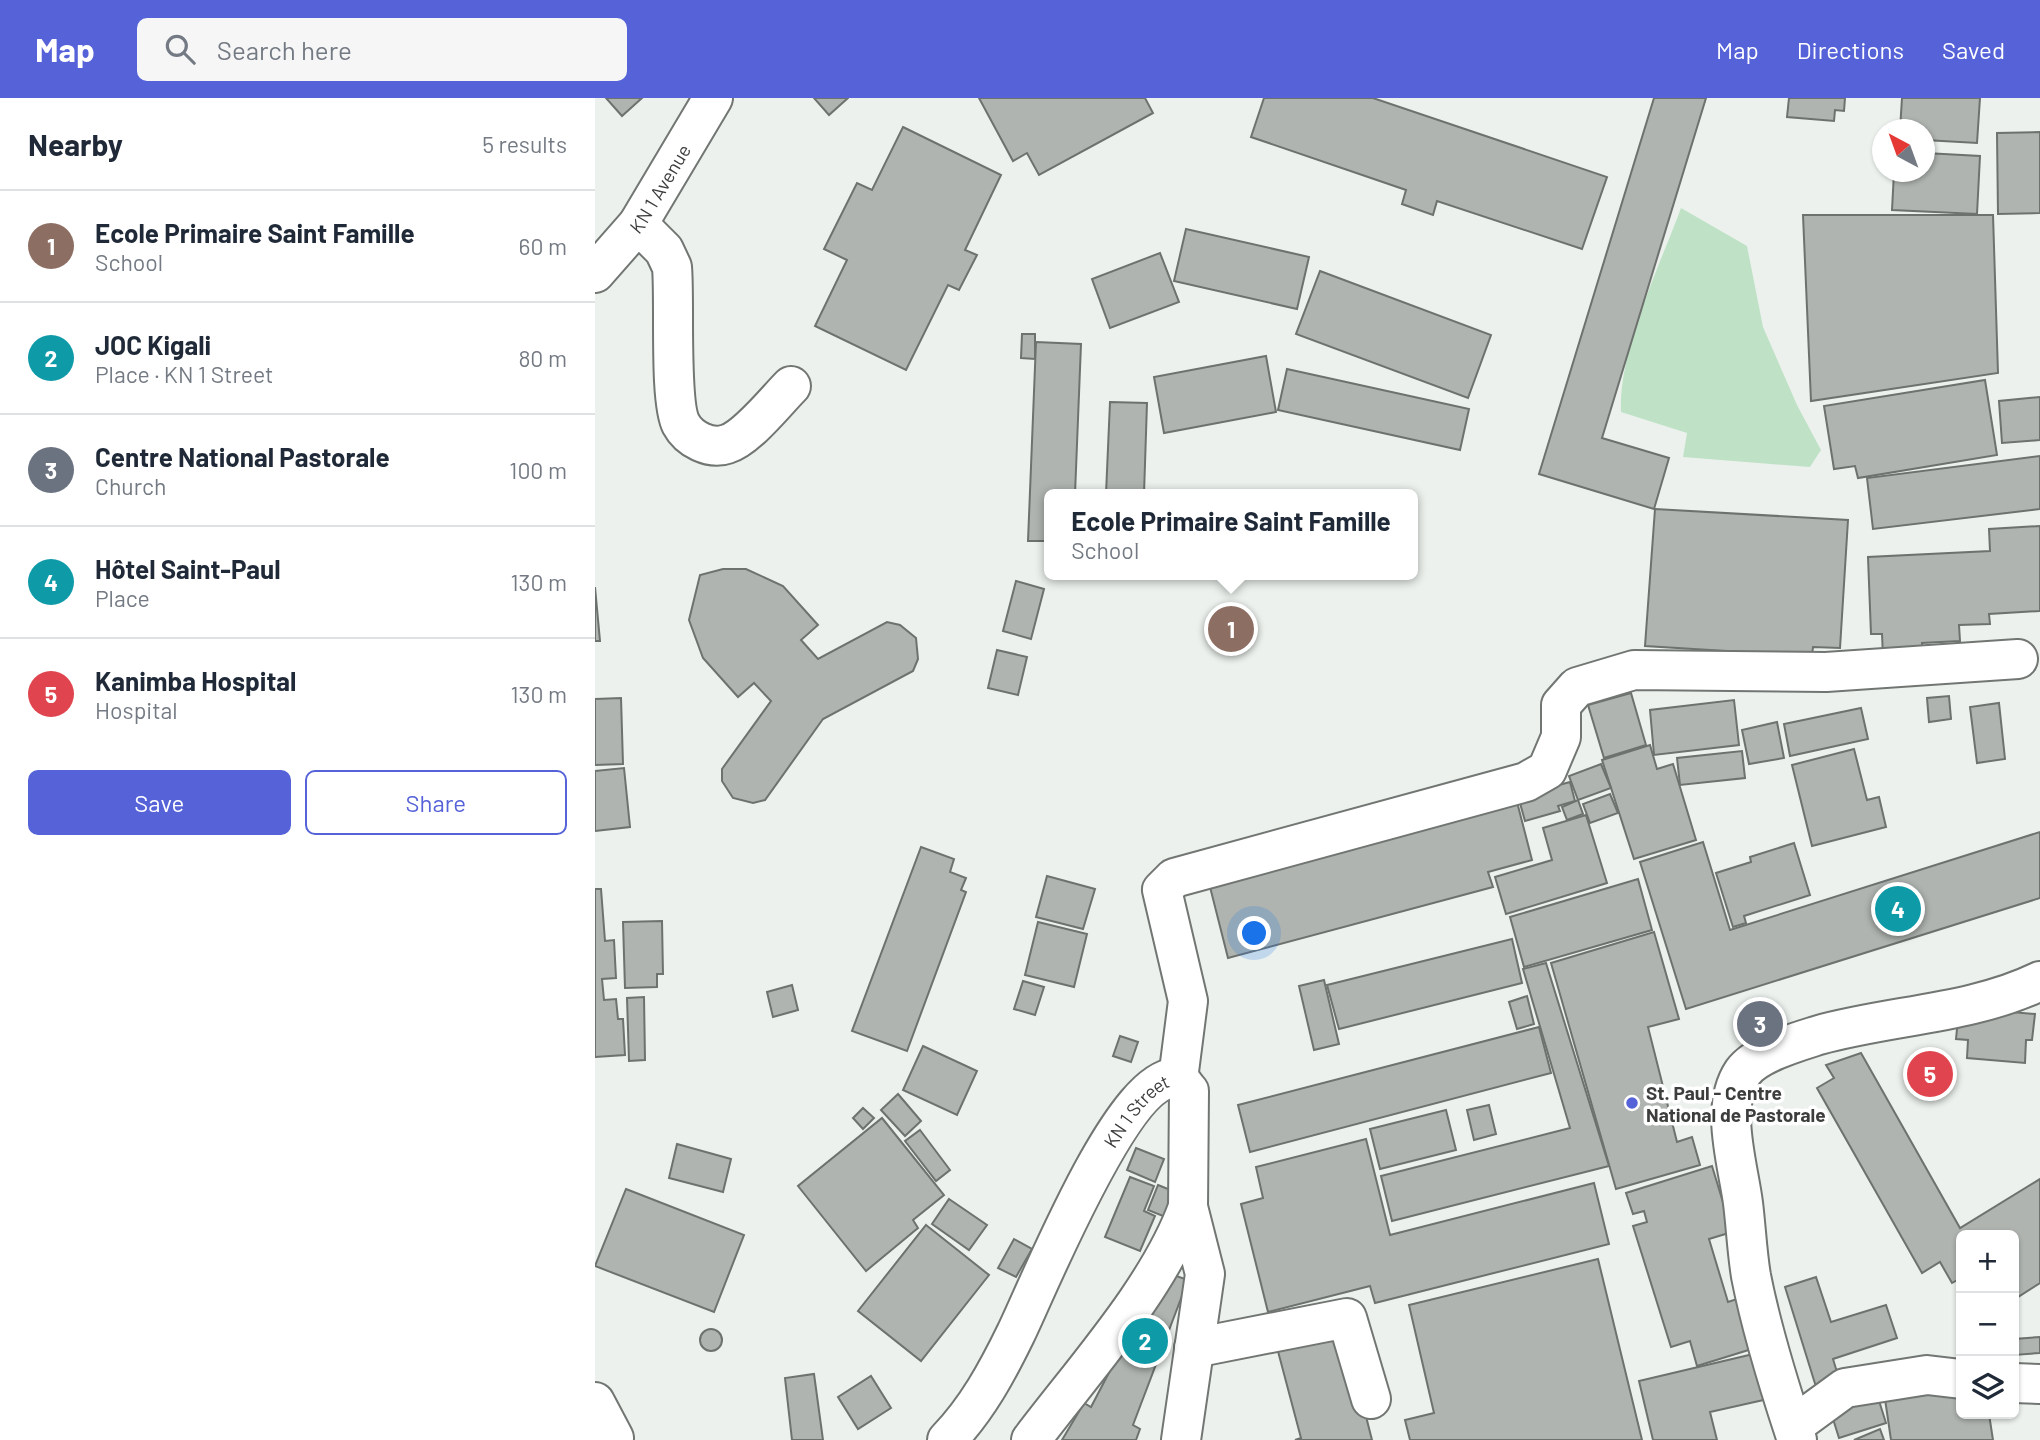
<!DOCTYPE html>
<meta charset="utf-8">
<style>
body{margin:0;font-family:Barlow,sans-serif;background:#f6f6f7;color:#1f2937}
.controls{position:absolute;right:21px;bottom:21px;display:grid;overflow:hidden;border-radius:10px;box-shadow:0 2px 5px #0004}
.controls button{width:63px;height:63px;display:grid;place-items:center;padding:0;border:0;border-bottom:2px solid #e0e1e3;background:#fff;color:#1f2937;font:35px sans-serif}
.compass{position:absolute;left:1277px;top:21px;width:63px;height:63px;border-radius:50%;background:#fff;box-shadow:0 2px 5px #0004;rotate:319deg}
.you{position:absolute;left:660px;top:836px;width:24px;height:24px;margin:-18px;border:5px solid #fff;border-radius:50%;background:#1a73e8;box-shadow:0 0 0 10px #1a73e833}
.badge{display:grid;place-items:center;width:46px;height:46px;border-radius:50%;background:#5562d8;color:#fff;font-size:23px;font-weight:700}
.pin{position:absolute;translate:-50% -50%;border:4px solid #fff;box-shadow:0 2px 7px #0006}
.popup{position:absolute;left:449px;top:391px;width:374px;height:91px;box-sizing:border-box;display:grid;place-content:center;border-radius:10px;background:#fff;filter:drop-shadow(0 2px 5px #0005);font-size:23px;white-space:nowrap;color:#747a83}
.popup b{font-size:26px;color:#1f2937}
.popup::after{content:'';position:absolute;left:50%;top:100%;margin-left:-14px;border:14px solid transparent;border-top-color:#fff}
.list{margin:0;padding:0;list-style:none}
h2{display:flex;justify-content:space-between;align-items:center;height:91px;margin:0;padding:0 28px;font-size:30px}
h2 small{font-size:23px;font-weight:400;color:#747a83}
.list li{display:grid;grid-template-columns:46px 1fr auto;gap:21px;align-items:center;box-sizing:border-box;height:112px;padding:0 28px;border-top:2px solid #e0e1e3}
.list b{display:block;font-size:26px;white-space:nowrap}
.list p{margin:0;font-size:23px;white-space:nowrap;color:#747a83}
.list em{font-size:23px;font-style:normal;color:#747a83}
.actions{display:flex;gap:14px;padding:21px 28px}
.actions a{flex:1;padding:16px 0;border:2px solid #5562d8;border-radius:10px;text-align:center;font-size:24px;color:#5562d8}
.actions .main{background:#5562d8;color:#fff}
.icon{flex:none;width:38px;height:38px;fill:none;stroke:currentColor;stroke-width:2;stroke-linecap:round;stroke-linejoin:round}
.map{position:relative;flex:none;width:1445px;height:1342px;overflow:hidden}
header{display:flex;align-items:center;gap:42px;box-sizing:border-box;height:98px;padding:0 35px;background:#5562d8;color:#fff}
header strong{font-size:33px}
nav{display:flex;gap:38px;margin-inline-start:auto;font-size:24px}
.search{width:490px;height:63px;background:#f6f6f7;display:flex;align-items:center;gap:18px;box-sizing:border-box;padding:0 24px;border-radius:10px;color:#747a83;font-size:26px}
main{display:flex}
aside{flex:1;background:#fff}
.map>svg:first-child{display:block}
.green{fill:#bfe2c6}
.building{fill:#afb4b0;stroke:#6e726f;stroke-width:2}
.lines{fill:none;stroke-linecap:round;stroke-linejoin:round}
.minor-casing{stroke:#727673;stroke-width:42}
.minor{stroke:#fff;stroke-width:38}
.poi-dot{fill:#5562d8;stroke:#fff;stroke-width:2.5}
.labels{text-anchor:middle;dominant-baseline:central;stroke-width:7;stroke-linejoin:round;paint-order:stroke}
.street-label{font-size:19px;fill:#3c3e3c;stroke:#fff}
.poi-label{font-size:19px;font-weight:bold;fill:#3c3e3c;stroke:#fff;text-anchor:start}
</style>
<header>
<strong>Map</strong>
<div class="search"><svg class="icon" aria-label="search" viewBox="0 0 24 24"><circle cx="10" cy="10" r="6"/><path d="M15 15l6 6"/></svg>Search here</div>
<nav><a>Map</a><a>Directions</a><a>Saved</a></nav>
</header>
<main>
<aside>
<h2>Nearby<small>5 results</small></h2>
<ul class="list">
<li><span class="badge" style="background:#8d6e63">1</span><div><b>Ecole Primaire Saint Famille</b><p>School</p></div><em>60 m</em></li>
<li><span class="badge" style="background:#0f9aa8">2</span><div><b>JOC Kigali</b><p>Place · KN 1 Street</p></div><em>80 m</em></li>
<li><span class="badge" style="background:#6b7280">3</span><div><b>Centre National Pastorale</b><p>Church</p></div><em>100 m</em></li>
<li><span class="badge" style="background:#0f9aa8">4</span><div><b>Hôtel Saint-Paul</b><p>Place</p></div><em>130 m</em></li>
<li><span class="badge" style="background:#e0444e">5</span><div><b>Kanimba Hospital</b><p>Hospital</p></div><em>130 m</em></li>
</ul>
<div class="actions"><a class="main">Save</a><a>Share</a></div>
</aside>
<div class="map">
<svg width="1445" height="1342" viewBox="0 0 1445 1342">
<rect width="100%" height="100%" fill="#ecf1ed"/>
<path class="green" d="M1086 110 1152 148 1168 229 1202 307 1226 352 1215 369 1088 359 1092 335 1026 314C1023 254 1065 167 1086 110Z"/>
<g class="building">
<path d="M11 0H47L27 18Z"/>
<path d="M219 0H253L234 17Z"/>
<path d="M384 0H550L558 15 444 77 432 55 418 63Z"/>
<path d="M669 0H778L1012 79 987 151 842 103 838 117 807 106 811 92 656 39Z"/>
<path d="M1059 0H1111L1007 340 1074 360 1059 411 944 376Z"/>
<path d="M1194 0H1250L1249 13 1240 12 1239 23 1192 19Z"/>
<path d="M1307 0H1385L1382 45 1330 42V32H1305Z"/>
<path d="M308 29 406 77 370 152 382 157 364 192 353 187 311 272 220 228 252 162 229 151 262 85 277 92Z"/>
<path d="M1445 34V115L1403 116 1402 35Z"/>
<path d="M1330 55 1385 58 1382 116 1297 112 1299 74H1330Z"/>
<path d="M1208 117H1398L1403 275 1216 303Z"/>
<path d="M591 131 714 159 702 211 579 183Z"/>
<path d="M565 155 584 204 515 230 497 181Z"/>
<path d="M725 173 896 237 873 300 701 236Z"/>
<path d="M427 236H440V261L426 260Z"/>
<path d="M441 244 486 246 480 396H454V443H433Z"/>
<path d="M671 258 681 314 569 335 559 279Z"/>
<path d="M692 271 874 311 865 352 683 312Z"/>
<path d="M1390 282 1402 357 1263 380 1260 368 1239 371 1229 308Z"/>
<path d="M1445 299V342L1407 345 1404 303Z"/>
<path d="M515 304 552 305 549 396H511Z"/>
<path d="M1445 358V411L1278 431 1272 380Z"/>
<path d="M1060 411 1253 422 1245 550 1218 549 1216 567 1180 556 1050 548Z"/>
<path d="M1445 428V513L1394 516 1395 526 1364 527 1365 543 1327 545 1328 557 1288 559 1287 536H1276L1273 459 1395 453 1394 431Z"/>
<path d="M128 471H151L188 488 223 527 206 542 223 561 292 524 305 527 321 540 323 561 318 573 228 621 170 702 158 705 138 700 127 683V671L176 603 159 585 143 599 108 560 94 522 105 477Z"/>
<path d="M421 483 449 491 436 541 408 533Z"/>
<path d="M0 489 5 543H0Z"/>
<path d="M402 552 432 559 423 597 393 590Z"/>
<path d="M1036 595 1051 647 1009 660 993 607Z"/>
<path d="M1354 598 1356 621 1334 624 1332 600Z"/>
<path d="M26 600 28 666 0 667V601Z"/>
<path d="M1139 602 1144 647 1059 657 1055 612Z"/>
<path d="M1404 605 1410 661 1382 665 1375 609Z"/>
<path d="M1266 610 1273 641 1195 658 1189 626Z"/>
<path d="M1182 624 1189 660 1154 666 1147 632Z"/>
<path d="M1055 647 1062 671 1078 666 1101 742 1039 761 1007 662Z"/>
<path d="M1259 651 1272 702 1284 699 1291 729 1217 748 1197 667Z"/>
<path d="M1147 653 1150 680 1085 687 1082 660Z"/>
<path d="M1006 666 1016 690 983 702 974 678Z"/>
<path d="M29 670 35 729 0 733V673Z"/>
<path d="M975 684 980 703 963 708 965 713 930 723 923 698Z"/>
<path d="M1015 696 1023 715 995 725 988 706Z"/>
<path d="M983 702 988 716 972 722 967 709Z"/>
<path d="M922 704 937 762 893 774 898 789 633 860 614 785Z"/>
<path d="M991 717 1012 785 911 816 900 779 957 762 948 730Z"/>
<path d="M1445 734V800L1091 911 1045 764 1108 744 1135 832Z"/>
<path d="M1199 745 1215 797 1149 818 1151 825 1138 829 1121 775 1156 764 1155 759Z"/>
<path d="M326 749 359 761 355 774 371 780 366 792 371 794 312 953 257 933Z"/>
<path d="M452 778 500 791 488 831 441 819Z"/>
<path d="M1043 781 1057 832 929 869 915 819Z"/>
<path d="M0 791H6L10 843 19 842 21 880 7 881 9 902 21 901 23 921H28L30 957 0 959Z"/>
<path d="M67 823 68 876H62V889L30 890 28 824Z"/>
<path d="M443 824 492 836 479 889 430 877Z"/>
<path d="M1059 834 1084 921 1053 929 1082 1044 1097 1039 1105 1067 1021 1091 956 865Z"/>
<path d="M917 841 927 885 744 931 732 887Z"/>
<path d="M951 865 1014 1068 797 1123 786 1078 975 1030 928 871Z"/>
<path d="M729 882 744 946 719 952 704 888Z"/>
<path d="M428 883 449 889 440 917 419 911Z"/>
<path d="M197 887 203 912 178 919 172 894Z"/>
<path d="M932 898 939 926 922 931 914 904Z"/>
<path d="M49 899 50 962 34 963 32 900Z"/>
<path d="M1383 911 1440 916 1437 942H1431L1430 965 1372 960 1373 942 1361 941 1363 921Z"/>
<path d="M944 929 956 975 655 1054 643 1007Z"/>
<path d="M525 938 543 944 536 964 518 958Z"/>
<path d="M328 948 382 973 362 1017 308 992Z"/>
<path d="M1266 955 1365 1130 1445 1081V1185L1423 1199 1419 1192V1137H1386L1383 1133 1366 1137V1180L1357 1185 1345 1164 1327 1175 1222 990 1239 980 1231 967Z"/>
<path d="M303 996 326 1023 310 1038 286 1012Z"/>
<path d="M894 1007 901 1036 879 1042 872 1012Z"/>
<path d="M268 1010 279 1020 268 1031 258 1020Z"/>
<path d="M851 1012 861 1052 785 1071 775 1031Z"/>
<path d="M287 1020 349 1097 318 1122 323 1130 271 1173 203 1088Z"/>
<path d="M325 1032 355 1072 341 1083 310 1043Z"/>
<path d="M771 1041 795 1137 999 1085 1014 1146 780 1205 775 1188 673 1214 646 1106 668 1100 661 1069Z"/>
<path d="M82 1046 136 1061 128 1094 74 1080Z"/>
<path d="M541 1050 569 1061 560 1084 532 1072Z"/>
<path d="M1117 1068 1137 1134 1114 1141 1133 1204 1145 1200 1160 1250 1102 1268 1095 1243 1076 1249 1038 1128 1052 1124 1049 1113 1038 1116 1031 1095Z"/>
<path d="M535 1079 559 1088 549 1113 560 1118 545 1153 510 1139Z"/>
<path d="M563 1087 583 1095 573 1120 553 1112Z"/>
<path d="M31 1091 149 1137 119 1214 0 1168Z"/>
<path d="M354 1101 392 1127 374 1152 337 1126Z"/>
<path d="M331 1127 394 1177 326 1263 263 1213Z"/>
<path d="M419 1141 437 1151 421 1179 403 1170Z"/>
<path d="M1003 1161 1047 1342H815L810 1322 839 1315 814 1207Z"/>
<path d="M567 1173 593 1182 538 1327 545 1331 541 1342H467L489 1305 496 1309Z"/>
<path d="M1221 1179 1236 1224 1291 1207 1302 1240 1238 1261 1245 1284 1222 1292 1190 1189Z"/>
<path d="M747 1224 777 1342H700L706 1340 680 1242Z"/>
<circle cx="116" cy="1242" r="11"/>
<path d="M1445 1239V1255L1419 1257V1241Z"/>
<path d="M1171 1253 1182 1299 1115 1314 1122 1342H1058L1044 1283Z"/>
<path d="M219 1276 228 1342H197L190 1280Z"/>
<path d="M276 1278 296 1310 263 1331 243 1299Z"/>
<path d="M1366 1289V1316H1394L1398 1342H1296L1290 1301Z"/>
<path d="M1280 1290 1291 1325 1244 1340 1233 1305Z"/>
<path d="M1285 1331 1289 1342H1259Z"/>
</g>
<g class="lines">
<g class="minor-casing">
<g id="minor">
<path d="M43 126 69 152 77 169C80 202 74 303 86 326 94 341 115 352 132 346 152 340 181 303 196 288"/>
<path id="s1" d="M0 175 43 126 118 0"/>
<path d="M583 981 593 903 567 792 579 780 931 684 952 672 966 639V607L982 589 1039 572 1231 574 1423 561"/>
<path d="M599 1250 752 1220 776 1301"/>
<path d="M1419 1285 1445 1286"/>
<path d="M0 1304 19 1340"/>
<path d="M1198 1328 1250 1290 1332 1277 1366 1281"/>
<path id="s2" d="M352 1342C382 1311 402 1274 421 1235 444 1188 524 986 578 980 585 979 590 989 594 993L593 1109 610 1176 586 1342"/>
<path d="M436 1342C488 1273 564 1190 593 1109"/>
<path d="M1202 1342C1184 1288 1167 1234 1156 1178 1152 1154 1151 1129 1148 1105 1143 1066 1124 1009 1148 974 1162 955 1202 944 1224 937 1296 917 1377 916 1445 883"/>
</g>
</g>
<use href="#minor" class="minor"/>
</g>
<circle class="poi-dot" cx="1037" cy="1005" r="7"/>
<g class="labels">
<g class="street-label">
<text stroke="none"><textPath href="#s1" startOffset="107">KN 1 Avenue</textPath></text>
<text stroke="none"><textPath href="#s2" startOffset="382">KN 1 Street</textPath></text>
</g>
<g class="poi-label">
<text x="1051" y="994">St. Paul - Centre<tspan x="1051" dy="22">National de Pastorale</tspan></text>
</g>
</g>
</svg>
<div class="controls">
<button>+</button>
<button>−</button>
<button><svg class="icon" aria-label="layers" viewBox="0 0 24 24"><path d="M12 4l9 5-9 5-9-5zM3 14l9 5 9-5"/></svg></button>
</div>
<svg class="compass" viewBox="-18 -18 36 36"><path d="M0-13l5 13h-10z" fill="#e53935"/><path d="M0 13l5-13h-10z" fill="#747a83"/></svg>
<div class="you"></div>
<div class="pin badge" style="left:636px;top:531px;background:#8d6e63">1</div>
<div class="popup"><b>Ecole Primaire Saint Famille</b>School</div>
<div class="pin badge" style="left:550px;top:1243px;background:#0f9aa8">2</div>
<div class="pin badge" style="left:1165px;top:926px;background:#6b7280">3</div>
<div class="pin badge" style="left:1303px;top:811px;background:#0f9aa8">4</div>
<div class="pin badge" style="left:1335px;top:976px;background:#e0444e">5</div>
</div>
</main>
